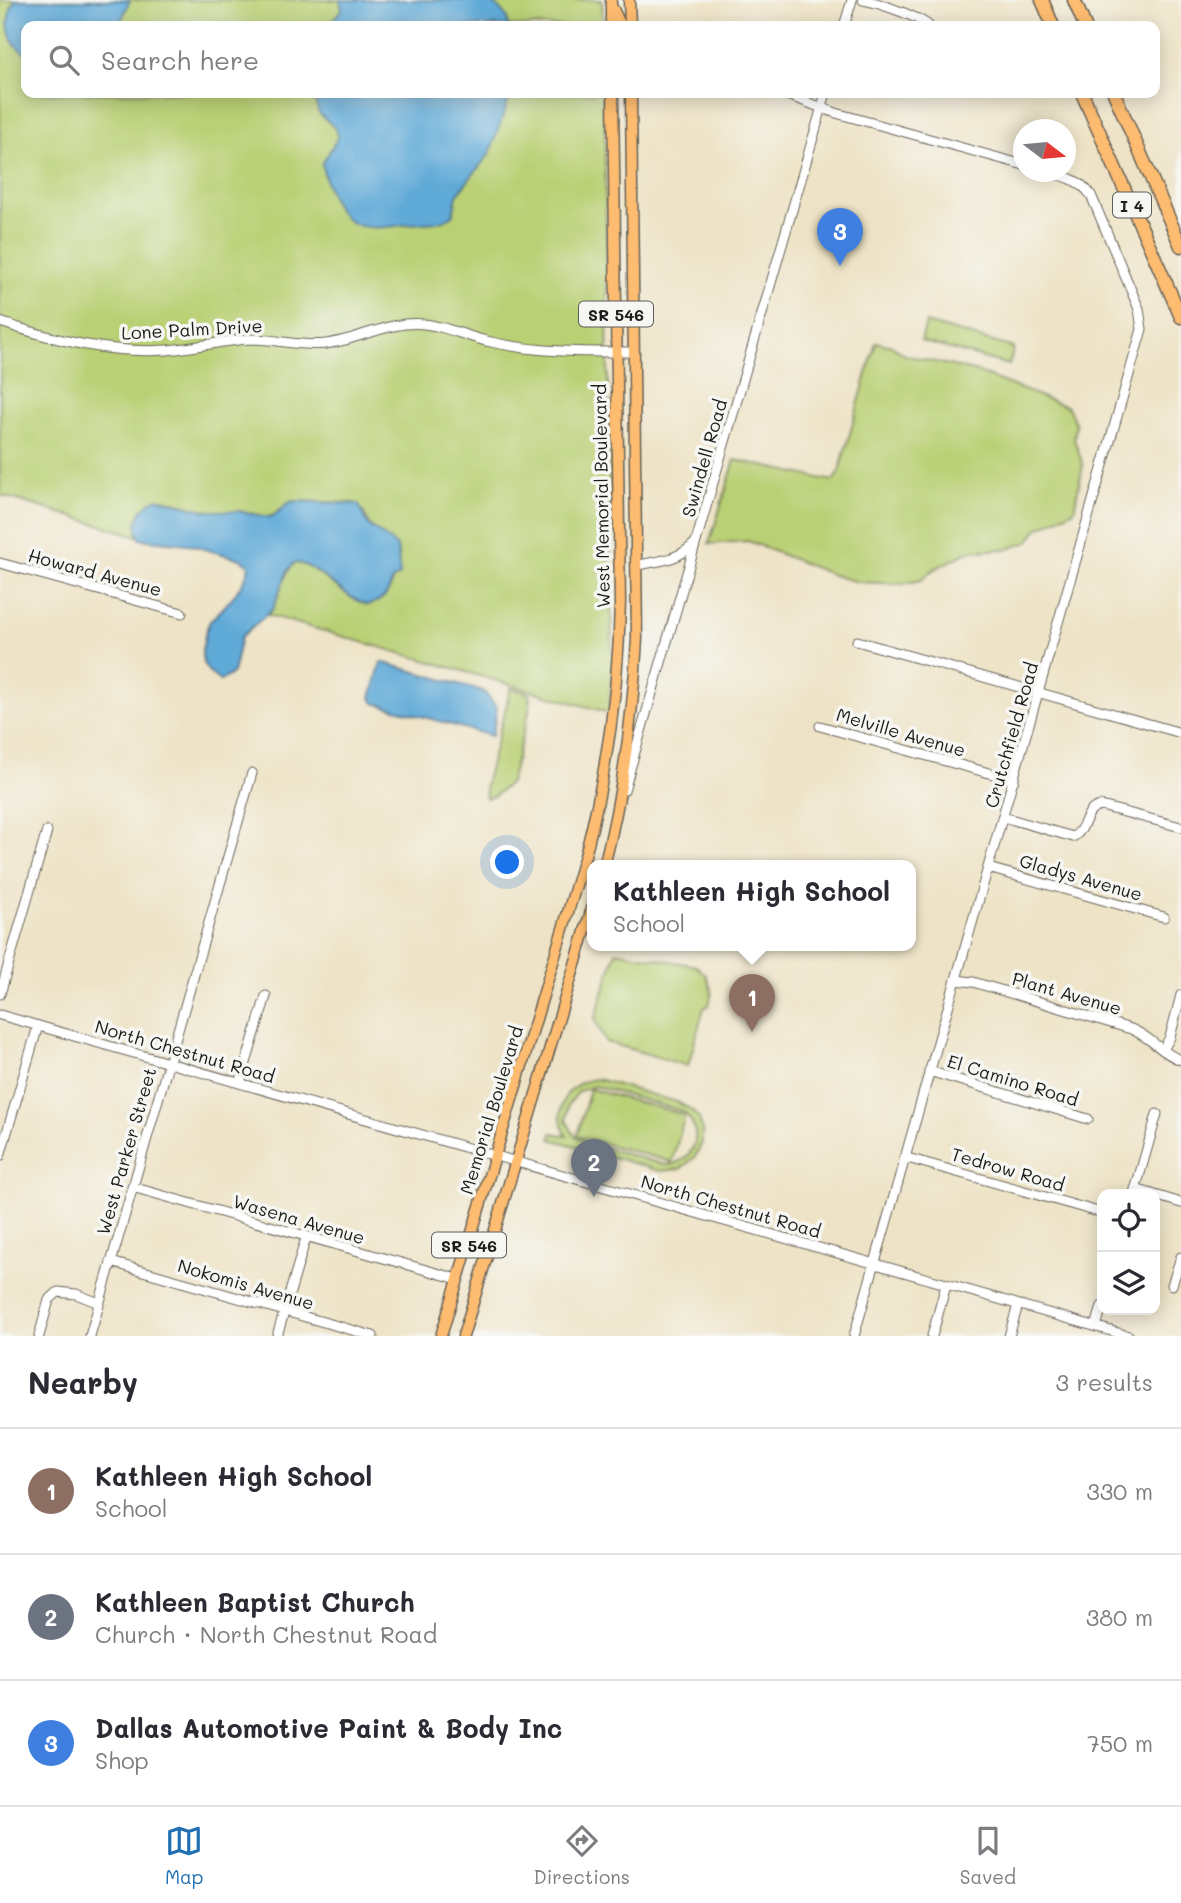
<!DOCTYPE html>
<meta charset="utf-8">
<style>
body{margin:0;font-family:Mali,sans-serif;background:#f2f2f3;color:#2b2b33}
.controls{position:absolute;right:21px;bottom:21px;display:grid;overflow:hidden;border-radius:14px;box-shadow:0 4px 18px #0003}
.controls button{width:63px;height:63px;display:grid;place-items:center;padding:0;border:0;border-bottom:2px solid #e1e1e2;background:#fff;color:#2b2b33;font:35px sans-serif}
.compass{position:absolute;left:1013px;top:119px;width:63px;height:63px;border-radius:50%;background:#fff;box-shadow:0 4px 18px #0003;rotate:106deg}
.you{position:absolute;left:508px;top:863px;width:24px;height:24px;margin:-18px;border:5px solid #fff;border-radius:50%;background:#1a73e8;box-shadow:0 0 0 10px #1a73e833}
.badge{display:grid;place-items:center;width:46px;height:46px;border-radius:50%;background:#1f6fb2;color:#fff;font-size:23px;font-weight:700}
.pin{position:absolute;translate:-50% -58px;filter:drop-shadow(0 2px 4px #0008)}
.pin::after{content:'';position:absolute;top:37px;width:24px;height:21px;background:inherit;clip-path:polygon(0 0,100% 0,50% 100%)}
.popup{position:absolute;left:587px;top:860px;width:329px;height:91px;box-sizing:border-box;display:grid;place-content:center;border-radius:14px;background:#fff;filter:drop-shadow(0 2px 5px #0005);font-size:23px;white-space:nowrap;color:#7c7c81}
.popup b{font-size:26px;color:#2b2b33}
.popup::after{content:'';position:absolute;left:50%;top:100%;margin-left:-14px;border:14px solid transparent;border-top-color:#fff}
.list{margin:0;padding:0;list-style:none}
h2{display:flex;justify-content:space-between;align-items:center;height:91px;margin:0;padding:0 28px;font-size:30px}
h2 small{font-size:23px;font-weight:400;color:#7c7c81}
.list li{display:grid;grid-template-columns:46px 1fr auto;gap:21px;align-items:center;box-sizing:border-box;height:126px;padding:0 28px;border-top:2px solid #e1e1e2}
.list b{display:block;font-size:26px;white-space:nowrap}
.list p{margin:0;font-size:23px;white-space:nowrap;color:#7c7c81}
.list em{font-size:23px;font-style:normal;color:#7c7c81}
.icon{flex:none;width:38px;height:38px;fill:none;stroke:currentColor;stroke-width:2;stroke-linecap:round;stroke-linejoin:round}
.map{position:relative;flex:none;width:1181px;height:1336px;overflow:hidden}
.search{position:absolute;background:#fff;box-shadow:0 4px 18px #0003;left:21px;right:21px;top:21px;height:77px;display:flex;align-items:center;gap:18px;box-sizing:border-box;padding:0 24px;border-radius:14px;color:#7c7c81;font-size:26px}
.sheet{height:469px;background:#fff}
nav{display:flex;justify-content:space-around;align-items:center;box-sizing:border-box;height:98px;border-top:2px solid #e1e1e2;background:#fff;font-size:19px;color:#7c7c81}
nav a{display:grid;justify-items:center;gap:4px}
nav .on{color:#1f6fb2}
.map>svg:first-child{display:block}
.green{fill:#bad075;stroke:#6b7648;stroke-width:2;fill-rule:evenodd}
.water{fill:#61aad8;stroke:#3e637a;stroke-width:2}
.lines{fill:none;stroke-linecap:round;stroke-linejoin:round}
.minor-casing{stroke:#666258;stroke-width:11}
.major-casing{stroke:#666258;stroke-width:13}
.highway-casing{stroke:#666258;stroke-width:15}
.minor{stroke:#fff;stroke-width:9}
.major{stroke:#febc70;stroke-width:10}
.highway{stroke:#febc70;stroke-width:12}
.labels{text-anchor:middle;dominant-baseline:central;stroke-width:7;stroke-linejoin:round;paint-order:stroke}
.shield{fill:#f6f6f2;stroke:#5d5d5c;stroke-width:2}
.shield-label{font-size:16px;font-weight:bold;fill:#1c1c1c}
.street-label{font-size:18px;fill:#1c1c1c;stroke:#f6f6f2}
</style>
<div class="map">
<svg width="1181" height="1336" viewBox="0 0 1181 1336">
<rect width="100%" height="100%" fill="#f6f6f2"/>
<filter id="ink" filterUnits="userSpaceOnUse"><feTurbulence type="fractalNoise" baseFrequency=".0143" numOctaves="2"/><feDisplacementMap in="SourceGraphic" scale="14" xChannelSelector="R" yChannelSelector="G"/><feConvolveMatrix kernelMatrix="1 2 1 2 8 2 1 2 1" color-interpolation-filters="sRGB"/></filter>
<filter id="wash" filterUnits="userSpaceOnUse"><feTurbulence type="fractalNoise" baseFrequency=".00686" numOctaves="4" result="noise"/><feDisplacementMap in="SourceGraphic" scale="28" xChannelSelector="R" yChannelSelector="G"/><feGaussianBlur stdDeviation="1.57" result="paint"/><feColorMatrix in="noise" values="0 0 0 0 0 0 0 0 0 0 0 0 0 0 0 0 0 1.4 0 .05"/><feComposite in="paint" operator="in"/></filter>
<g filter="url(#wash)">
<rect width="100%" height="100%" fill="#eee3c6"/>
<g class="green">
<path d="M0 0H602L603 26H26V93H604L612 658 609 713 268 615C281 600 280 578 294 563L307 565 353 599 390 589C393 570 402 572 397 547L384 539 369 524 363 511 354 503 293 501C282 504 279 515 269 517L238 511H208L164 499 141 510 137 536 0 495Z"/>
<path d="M926 323 1014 348 1009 365 921 341Z"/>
<path d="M876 342 892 346 905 355 974 371 1068 407 1076 425 1074 439 1083 465 1074 510 1037 529 1028 542 1008 549 970 551 934 569 921 580 903 584 858 582 833 575 748 541 709 544 735 460 833 481 839 472Z"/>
<path d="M511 688 529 693 530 707 510 783 494 796 486 798 485 785Z"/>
<path d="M616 951 696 966 706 975 712 992 709 1005 704 1008 688 1066 606 1042 595 1020Z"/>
<path d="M597 1079 677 1102 690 1109 699 1118 702 1130V1143L695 1157 680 1169 660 1171 551 1139 552 1133 567 1136C551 1109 567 1081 597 1079ZM595 1086 682 1111C706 1129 696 1164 665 1165L585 1142 574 1135 566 1120 568 1105 579 1091Z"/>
<path d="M590 1089 685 1115 672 1162 577 1136Z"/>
</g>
<g class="water">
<path d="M15 0H130L119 26H26V53C6 43 4 19 15 0Z"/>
<path d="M340 0H491L507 17 508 26H327L342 10Z"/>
<path d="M312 93H511L490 153 457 195 453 215C440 225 425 222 411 224 393 226 367 232 351 222 334 213 325 182 322 164L338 137 336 129 319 113Z"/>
<path d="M157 498 208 511H238L269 517C279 515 282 504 294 501L358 504C363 510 363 519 369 525 378 533 389 538 397 547L400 575 392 580C389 594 383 601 368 605 344 599 314 561 294 563L287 572 273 609 241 637 233 673 220 681C206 671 199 663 203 645 204 638 206 630 209 623 213 617 219 613 224 607 233 597 248 579 249 565L240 559 187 544 140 539C131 521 142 507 157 498Z"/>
<path d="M381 662 483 691 497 708 492 736 374 703 371 698Z"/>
</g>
</g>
<g filter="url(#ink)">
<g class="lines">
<g class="minor-casing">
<g id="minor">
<path d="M863 0C877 2 919 17 929 26"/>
<path d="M844 26 852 0"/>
<path d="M782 93 836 113 1024 165"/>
<path d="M0 322C54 340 110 354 167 350 196 348 223 340 252 339 277 339 301 347 326 344 359 340 390 320 424 324 446 326 469 338 491 342 539 353 586 352 634 352"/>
<path d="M0 563 182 613"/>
<path d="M638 565C659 561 679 560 695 543"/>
<path d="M857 641 1181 733"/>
<path d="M820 726 1014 780"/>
<path d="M624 790 826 93"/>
<path d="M1003 817 1073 837C1088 829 1083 809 1101 806L1181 827"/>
<path d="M988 868 1164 917"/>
<path d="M956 980 973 982 1131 1029C1150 1036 1162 1054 1181 1060"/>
<path d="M0 994 47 831"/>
<path d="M0 1015 1129 1336"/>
<path d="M1163 1050 1170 1037 1181 995"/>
<path d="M929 1071 1088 1119"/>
<path d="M240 1083 266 996"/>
<path d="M0 1156 38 1026"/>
<path d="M904 1157 1102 1213"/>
<path d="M132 1187 458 1279"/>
<path d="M1135 1189 1152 1194"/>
<path d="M1134 1194 1157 1114"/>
<path d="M1155 1195 1181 1203"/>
<path d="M111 1262 373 1336"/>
<path d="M1172 1285 1181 1257"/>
<path d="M1096 1327 1102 1306"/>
<path d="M39 1336 49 1300 58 1292 76 1294 99 1303"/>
<path d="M90 1336 252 773"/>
<path d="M277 1336 306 1238"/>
<path d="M854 1336 1142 329 1139 309 1091 195C1080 180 1065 176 1047 172"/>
<path d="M932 1336 946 1285"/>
<path d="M1009 1336 1018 1305"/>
</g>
</g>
<g class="major-casing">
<g id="major">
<path d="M611 0V26"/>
<path d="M629 0 630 26"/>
<path d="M613 9 621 26"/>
<path d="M604 866C623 792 633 715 637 639L631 93"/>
<path d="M441 1336 586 852C607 770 619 687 620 602L613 93"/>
<path d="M463 1336 593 905"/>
</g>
</g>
<g class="highway-casing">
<g id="highway">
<path d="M1042 0 1053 26"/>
<path d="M1074 0 1085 26"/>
<path d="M1082 93 1181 317"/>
<path d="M1114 93 1181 246"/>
</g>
</g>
<use href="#minor" class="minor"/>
<use href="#major" class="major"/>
<use href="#highway" class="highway"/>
</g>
</g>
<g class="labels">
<g class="shield">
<rect x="1113" y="192.5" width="38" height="25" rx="5"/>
<rect x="579" y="301.5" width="74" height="25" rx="5"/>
<rect x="432" y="1232.5" width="74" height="25" rx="5"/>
</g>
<g class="shield-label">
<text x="1132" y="205">I 4</text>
<text x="616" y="314">SR 546</text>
<text x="469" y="1245">SR 546</text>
</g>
<g class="street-label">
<text transform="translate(192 329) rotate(-3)">Lone Palm Drive</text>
<text transform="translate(704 458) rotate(-74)">Swindell Road</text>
<text transform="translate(601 496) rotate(-91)">West Memorial Boulevard</text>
<text transform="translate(95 572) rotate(15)">Howard Avenue</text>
<text transform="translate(901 732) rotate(16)">Melville Avenue</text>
<text transform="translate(1011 735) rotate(-74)">Crutchfield Road</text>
<text transform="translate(1081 877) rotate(16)">Gladys Avenue</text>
<text transform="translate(1067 993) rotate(16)">Plant Avenue</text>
<text transform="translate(185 1051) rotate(16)">North Chestnut Road</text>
<text transform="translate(1013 1080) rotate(17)">El Camino Road</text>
<text transform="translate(491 1110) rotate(-73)">Memorial Boulevard</text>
<text transform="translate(126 1151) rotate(-74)">West Parker Street</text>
<text transform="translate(1008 1169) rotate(16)">Tedrow Road</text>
<text transform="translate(731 1206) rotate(16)">North Chestnut Road</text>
<text transform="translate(299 1219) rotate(16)">Wasena Avenue</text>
<text transform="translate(246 1284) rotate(16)">Nokomis Avenue</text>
</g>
</g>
</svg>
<div class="controls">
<button><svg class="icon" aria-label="locate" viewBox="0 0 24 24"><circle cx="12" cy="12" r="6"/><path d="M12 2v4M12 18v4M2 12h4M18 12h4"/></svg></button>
<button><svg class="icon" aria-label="layers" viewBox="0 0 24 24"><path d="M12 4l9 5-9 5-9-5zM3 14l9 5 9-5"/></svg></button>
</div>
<svg class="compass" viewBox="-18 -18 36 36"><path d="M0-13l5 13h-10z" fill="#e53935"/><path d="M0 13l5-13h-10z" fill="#7c7c81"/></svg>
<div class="you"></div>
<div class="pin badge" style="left:752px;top:1032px;background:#8d6e63">1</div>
<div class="popup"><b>Kathleen High School</b>School</div>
<div class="pin badge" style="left:594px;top:1197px;background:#6b7280">2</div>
<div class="pin badge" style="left:840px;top:266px;background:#3f7fe0">3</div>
<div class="search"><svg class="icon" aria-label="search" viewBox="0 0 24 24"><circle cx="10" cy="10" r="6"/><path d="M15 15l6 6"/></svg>Search here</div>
</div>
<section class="sheet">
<h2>Nearby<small>3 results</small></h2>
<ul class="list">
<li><span class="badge" style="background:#8d6e63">1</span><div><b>Kathleen High School</b><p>School</p></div><em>330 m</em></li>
<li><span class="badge" style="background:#6b7280">2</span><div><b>Kathleen Baptist Church</b><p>Church · North Chestnut Road</p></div><em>380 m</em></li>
<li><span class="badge" style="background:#3f7fe0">3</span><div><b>Dallas Automotive Paint &amp; Body Inc</b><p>Shop</p></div><em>750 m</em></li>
</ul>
</section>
<nav>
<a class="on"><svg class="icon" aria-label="map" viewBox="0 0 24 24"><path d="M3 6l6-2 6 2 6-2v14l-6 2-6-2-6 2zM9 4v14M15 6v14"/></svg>Map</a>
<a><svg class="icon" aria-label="directions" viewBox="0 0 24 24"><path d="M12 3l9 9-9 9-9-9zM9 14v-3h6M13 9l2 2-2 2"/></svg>Directions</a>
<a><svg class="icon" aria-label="saved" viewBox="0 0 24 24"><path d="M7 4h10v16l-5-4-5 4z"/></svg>Saved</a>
</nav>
